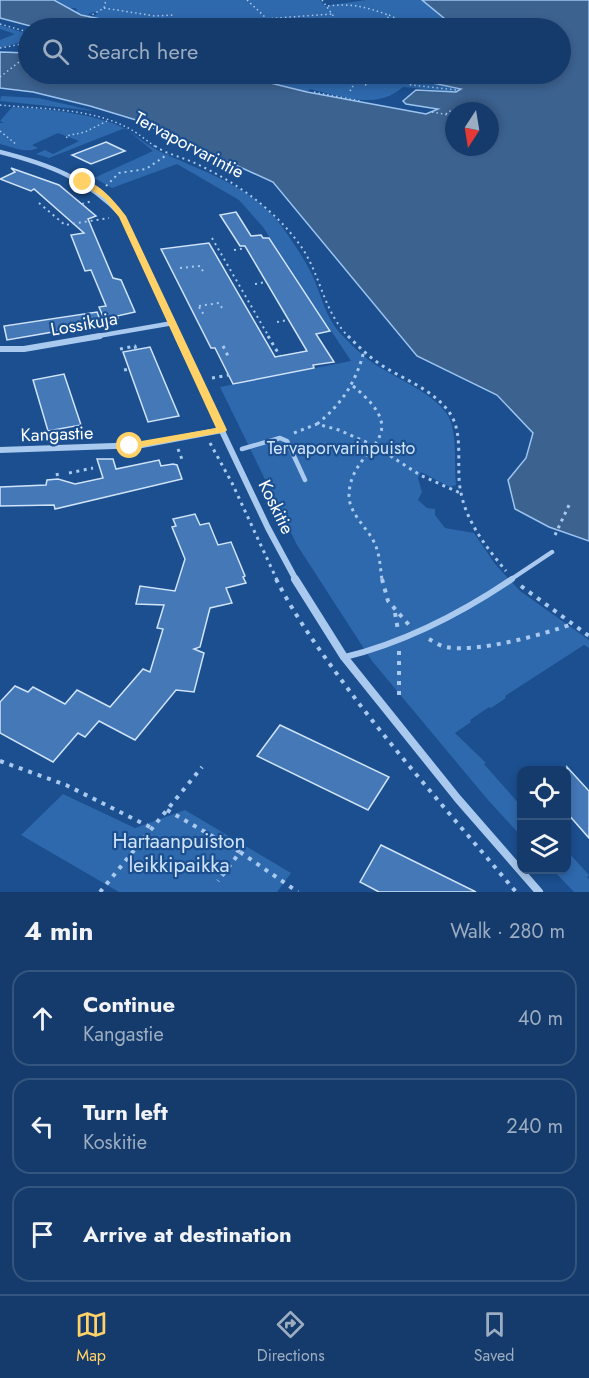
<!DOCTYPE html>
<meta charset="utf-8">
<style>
body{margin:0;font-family:Jost,sans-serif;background:#1d4271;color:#f1f3f6}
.controls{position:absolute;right:18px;bottom:18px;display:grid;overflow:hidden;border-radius:12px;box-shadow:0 3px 9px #0003}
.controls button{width:54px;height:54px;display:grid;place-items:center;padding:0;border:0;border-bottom:2px solid #33557e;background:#143b6b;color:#f1f3f6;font:30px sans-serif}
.compass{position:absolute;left:445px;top:102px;width:54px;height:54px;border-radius:50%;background:#143b6b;box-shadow:0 3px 9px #0003;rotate:192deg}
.stop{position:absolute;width:18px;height:18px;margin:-14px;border:4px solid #ffd166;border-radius:50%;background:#fff}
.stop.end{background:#ffd166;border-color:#fff;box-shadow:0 2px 6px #0008}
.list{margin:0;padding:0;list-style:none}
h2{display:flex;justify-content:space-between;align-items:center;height:78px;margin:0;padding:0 24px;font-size:26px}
h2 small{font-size:20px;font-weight:400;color:#9dadc1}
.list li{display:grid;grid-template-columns:39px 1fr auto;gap:18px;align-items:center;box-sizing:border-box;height:96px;margin:0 12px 12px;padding:0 12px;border:2px solid #33557e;border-radius:18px}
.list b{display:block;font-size:22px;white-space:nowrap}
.list p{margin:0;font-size:20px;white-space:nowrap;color:#9dadc1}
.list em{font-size:20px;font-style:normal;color:#9dadc1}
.icon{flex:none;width:33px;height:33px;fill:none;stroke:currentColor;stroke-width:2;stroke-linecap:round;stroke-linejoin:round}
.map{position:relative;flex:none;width:589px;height:892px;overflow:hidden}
.search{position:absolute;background:#143b6b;box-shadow:0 3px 9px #0003;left:18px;right:18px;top:18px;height:66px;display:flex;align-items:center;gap:15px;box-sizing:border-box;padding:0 21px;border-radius:33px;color:#9dadc1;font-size:22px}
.sheet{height:402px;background:#143b6b}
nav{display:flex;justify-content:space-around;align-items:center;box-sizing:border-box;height:84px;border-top:2px solid #33557e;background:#143b6b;font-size:16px;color:#9dadc1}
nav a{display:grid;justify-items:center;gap:3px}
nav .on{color:#ffd166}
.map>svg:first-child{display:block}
.green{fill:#2e69ad}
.water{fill:#3c6290;stroke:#9cc4f0;stroke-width:1.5;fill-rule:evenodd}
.building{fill:#4478b7;stroke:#cfe3fa;stroke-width:1.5}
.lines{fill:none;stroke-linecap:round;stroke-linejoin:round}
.path-far3{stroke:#a9c9ee;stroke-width:1.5;stroke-dasharray:1.5 3;stroke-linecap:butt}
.path-far2{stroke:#a9c9ee;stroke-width:2;stroke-dasharray:2 4;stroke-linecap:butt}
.path-far1{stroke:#a9c9ee;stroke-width:3;stroke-dasharray:3 4.5;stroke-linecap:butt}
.path{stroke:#a9c9ee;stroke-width:4;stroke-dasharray:4 6;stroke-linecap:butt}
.lane-far1{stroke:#a9c9ee;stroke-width:4.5}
.lane{stroke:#a9c9ee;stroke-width:6}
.street-far2{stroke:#a9c9ee;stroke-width:4.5}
.street-far1{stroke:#a9c9ee;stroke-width:6}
.street{stroke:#a9c9ee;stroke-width:8}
.route{fill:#ffd166}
.labels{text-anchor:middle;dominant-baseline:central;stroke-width:4.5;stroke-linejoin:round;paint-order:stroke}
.street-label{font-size:18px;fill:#fff;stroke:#1b4f8f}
.park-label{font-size:18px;fill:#cfe3fa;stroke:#1b4f8f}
.near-park-label{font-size:21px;fill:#cfe3fa;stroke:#1b4f8f}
</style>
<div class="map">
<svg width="589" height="892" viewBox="0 0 589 892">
<rect width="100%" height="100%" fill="#1b4f8f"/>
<g class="green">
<path d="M56 0H320L325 6 366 0H422L456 28H147L93 17 98 13 93 12 86 16 77 12 76 8H70Z"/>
<path d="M0 25 28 34V40L0 48V40L15 34 0 29Z"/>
<path d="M243 74H430L433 76 424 81 462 89 456 92 403 87C376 111 340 96 310 89L307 92 254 79Z"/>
<path d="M1 96 38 98 95 111 0 101Z"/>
<path d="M12 107C46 109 82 112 115 124 131 130 142 142 157 150 202 172 252 185 283 228 294 244 306 261 314 279 321 296 326 317 339 332 348 341 358 352 369 360 391 377 442 395 451 422 457 441 454 466 456 485L450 487 421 472 418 478 422 492 418 500 427 508 435 509V515L445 528 474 533 495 564 520 591 589 640V648L584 645 505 696 506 698 491 708 489 707 470 720 471 722 455 733 486 763 484 764 521 806V836L488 800 372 661 297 545 220 387 351 361 263 227 239 200 177 164 112 188 94 178 153 151 125 128 49 158 36 154 45 150 53 154 79 141 58 133 32 145 38 148C26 154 13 147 0 144V123H4L0 121Z"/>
<path d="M63 794 135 828 185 810 291 873 277 892H119L21 835Z"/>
<path d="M567 851 589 875 587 877 589 879V892H574L553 870H566Z"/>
</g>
<g class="water">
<path d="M0 0H54L81 15 145 28H38L0 18Z"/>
<path d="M422 0H589V541L549 527 515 509 508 480 526 458 533 433 497 395 417 356 273 182 136 120 90 106 33 92 0 88V52L28 53V74H243L254 79 307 92 426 114 438 109 406 104 403 101 416 90 456 92 461 89 423 81 433 76 430 74H560V28H456ZM454 111H490V147H454Z"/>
</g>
<g class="building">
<path d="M106 142 125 151 91 164 72 155Z"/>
<path d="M11 168 59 185 96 216 88 219 113 278 121 280 135 312 117 316 118 318 105 321 99 307 106 306 91 270 85 271 71 235 84 233 34 189 31 191 0 179 15 172Z"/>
<path d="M236 212 251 236 261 235 263 238H269L330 331 316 334 334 362 313 365 314 368 233 384 215 348H211L161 249 209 243 275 357 307 351 245 246H240L220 215Z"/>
<path d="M97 312 102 325 59 333V331L7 340 4 326Z"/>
<path d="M150 347 179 416 148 422 123 352Z"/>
<path d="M64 374 81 425 48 431 33 380Z"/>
<path d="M97 459H113L116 469 159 460 161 466 173 464 177 465 182 479 55 509 54 505 0 506V487L46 485 47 480 58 479 75 484 103 478Z"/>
<path d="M195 514 200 525 209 523 218 545 231 542 245 576 243 577 246 583 226 588 232 603 210 608 200 647 194 649 204 653 194 692 176 690 135 740 99 721 85 737 78 733 53 762 0 733V702L15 686 28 692 33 687 65 704 77 690 110 707 143 669 150 672 163 629 157 628 164 605 136 604 140 586 175 591 185 559 172 527 176 526 173 519Z"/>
<path d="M280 725 389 777 368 810 257 756Z"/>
<path d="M567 767 589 791V838L567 813Z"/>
<path d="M381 845 476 892H379L360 882Z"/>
</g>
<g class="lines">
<g class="path-far3">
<path d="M247 0 265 17"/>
<path d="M322 0 342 28"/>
<path d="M328 6C350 3 367 7 388 15V19L381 21 391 28"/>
<path d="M104 8 155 16 174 15"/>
<path d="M389 15 416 28"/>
<path d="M0 24 28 32"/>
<path d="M69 28 104 8 106 0"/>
<path d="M191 28 249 20 332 14"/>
<path d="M0 48 28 43"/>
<path d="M385 74 411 85 457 90"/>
<path d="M0 77 28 55"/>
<path d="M373 82 395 79"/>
<path d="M365 85 373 82 382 74"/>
<path d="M350 91 353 86"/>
<path d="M314 92 360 101"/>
<path d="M0 105C40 109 89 108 126 127 137 132 147 141 157 148"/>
<path d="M432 112 454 116"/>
<path d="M446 114 449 111 454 112"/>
<path d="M0 131 17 145"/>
<path d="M67 138 66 136 85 132 107 121"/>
</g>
<g class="path-far2">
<path d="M155 146C168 155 183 157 197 164 237 183 274 209 300 245 321 274 323 312 349 337"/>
<path d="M106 186 119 173 146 169 168 154"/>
<path d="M39 203 65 225 109 218"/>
<path d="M82 204 92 201"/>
<path d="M212 238 269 337"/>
<path d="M234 250 246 248"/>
<path d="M180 268 200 266 204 273"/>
<path d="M255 284 266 282"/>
<path d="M199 306 219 303 224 311"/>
<path d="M199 307 204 315"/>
<path d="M277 322 288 320"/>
</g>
<g class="path-far1">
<path d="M268 336 280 356"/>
<path d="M348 336C360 348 371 359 386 368 408 381 434 391 449 412 465 433 455 468 461 493 467 523 487 548 506 571"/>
<path d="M223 346 228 356"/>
<path d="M120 349 135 346 136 350"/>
<path d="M124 370 129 369"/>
<path d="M212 378 229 375"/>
<path d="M353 386C420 441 349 445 349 496 349 512 365 526 373 540 380 553 380 566 382 580"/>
<path d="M317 424C342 404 356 382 364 351"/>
<path d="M294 433 317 424 339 430 375 446 420 475 460 493"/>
<path d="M210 443 232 483 277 580"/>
<path d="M178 449 183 462"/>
<path d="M57 473 58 479"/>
<path d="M69 473 93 468"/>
<path d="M555 535 570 503"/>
</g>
<g class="path">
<path d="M276 579C298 622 328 662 357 701 408 767 463 829 516 892"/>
<path d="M382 579 388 601 409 625"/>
<path d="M521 586 589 636"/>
<path d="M395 613 398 630"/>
<path d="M429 639C434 642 440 646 446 647 477 653 542 635 572 624"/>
<path d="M399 651V700"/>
<path d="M0 761 66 785 152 828"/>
<path d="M167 810 240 852 218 881"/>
<path d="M240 852 298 892"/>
<path d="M100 892 202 767"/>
</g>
<g class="lane-far1">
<path d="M242 449 280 438 287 441 305 480"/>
<path d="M510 580 552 552"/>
</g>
<path class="lane" d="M345 657C406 642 460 614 512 579"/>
<g class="street-far2">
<path d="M0 152C47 164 89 179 122 216L177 337"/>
<path d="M92 337 173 323"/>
</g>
<g class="street-far1">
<path d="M177 336 268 528 296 580"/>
<path d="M0 349H24L100 336"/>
<path d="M0 450 142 445 222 430"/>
</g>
<path class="street" d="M295 579 344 657 458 799 539 892"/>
</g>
<path class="route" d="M80 180C98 180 116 203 126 216L227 430 225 432 130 449 125 446 130 443 216 428 119 217 104 198 80 183Z"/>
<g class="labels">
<g class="street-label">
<text transform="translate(189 145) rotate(28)">Tervaporvarintie</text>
<text transform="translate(84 324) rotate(-10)">Lossikuja</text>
<text transform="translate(57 434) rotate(-2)">Kangastie</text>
<text transform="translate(276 507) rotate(64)">Koskitie</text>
</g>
<g class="park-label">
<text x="341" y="448">Tervaporvarinpuisto</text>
</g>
<g class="near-park-label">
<text x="179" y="841">Hartaanpuiston<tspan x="179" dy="24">leikkipaikka</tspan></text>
</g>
</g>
</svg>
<div class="controls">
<button><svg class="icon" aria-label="locate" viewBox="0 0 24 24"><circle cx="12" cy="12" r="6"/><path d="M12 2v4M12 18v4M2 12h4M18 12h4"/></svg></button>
<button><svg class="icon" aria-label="layers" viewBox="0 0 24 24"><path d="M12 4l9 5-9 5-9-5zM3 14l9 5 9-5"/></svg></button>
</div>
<svg class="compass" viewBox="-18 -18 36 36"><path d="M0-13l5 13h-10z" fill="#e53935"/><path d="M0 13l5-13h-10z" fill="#9dadc1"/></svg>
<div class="stop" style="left:130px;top:446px"></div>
<div class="stop end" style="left:83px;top:182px"></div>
<div class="search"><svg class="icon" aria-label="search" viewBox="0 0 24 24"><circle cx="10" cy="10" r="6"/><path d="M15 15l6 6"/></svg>Search here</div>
</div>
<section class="sheet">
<h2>4 min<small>Walk · 280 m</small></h2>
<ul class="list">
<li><svg class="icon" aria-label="ahead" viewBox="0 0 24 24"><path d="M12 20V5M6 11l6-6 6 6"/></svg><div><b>Continue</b><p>Kangastie</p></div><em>40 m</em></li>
<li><svg class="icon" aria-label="left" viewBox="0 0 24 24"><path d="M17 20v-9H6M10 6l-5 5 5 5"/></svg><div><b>Turn left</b><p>Koskitie</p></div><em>240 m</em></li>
<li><svg class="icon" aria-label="arrive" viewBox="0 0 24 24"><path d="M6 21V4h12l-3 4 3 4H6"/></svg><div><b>Arrive at destination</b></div></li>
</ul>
</section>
<nav>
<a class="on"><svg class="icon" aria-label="map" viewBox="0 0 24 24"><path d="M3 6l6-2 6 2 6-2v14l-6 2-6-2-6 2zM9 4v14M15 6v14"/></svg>Map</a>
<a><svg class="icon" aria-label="directions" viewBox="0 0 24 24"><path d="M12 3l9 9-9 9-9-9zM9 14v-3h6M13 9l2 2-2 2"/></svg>Directions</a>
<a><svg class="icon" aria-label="saved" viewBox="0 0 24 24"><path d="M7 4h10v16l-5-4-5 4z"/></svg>Saved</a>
</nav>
